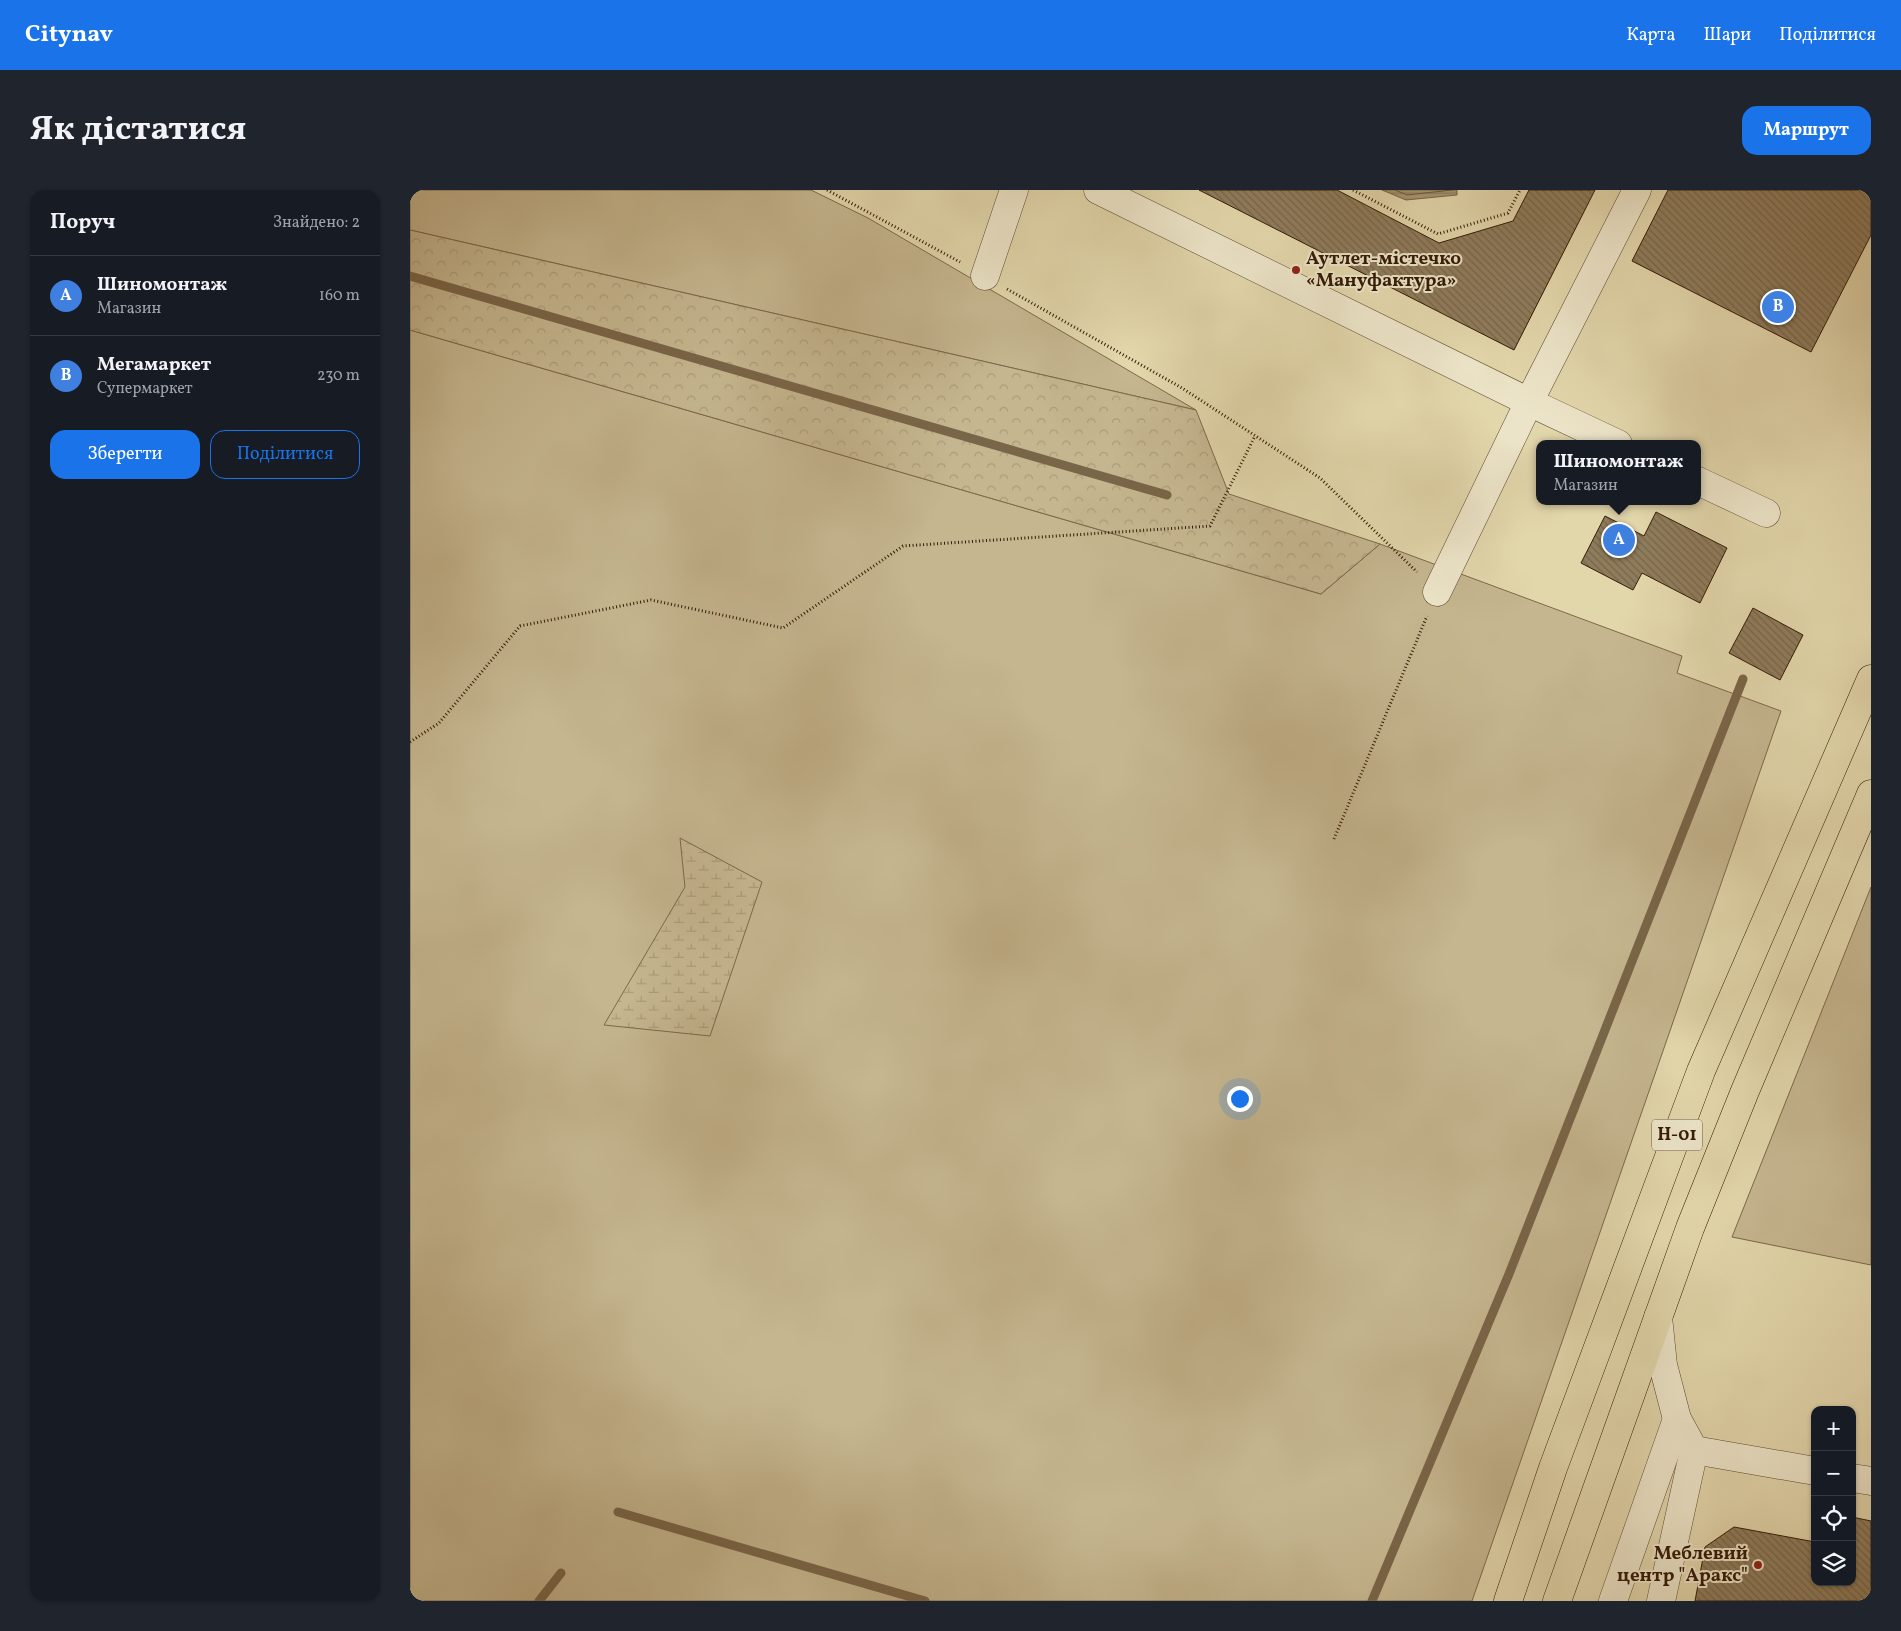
<!DOCTYPE html>
<html lang="uk">
<meta charset="utf-8">
<style>
body{margin:0;font-family:Vollkorn,serif;background:#20242c;color:#f1f3f6}
.controls{position:absolute;right:15px;bottom:15px;display:grid;overflow:hidden;border-radius:10px;box-shadow:0 1px 4px #0004}
.controls button{width:45px;height:45px;display:grid;place-items:center;padding:0;border:0;border-bottom:1px solid #363941;background:#171b24;color:#f1f3f6;font:25px sans-serif}
.you{position:absolute;left:829px;top:908px;width:18px;height:18px;margin:-12px;border:4px solid #fff;border-radius:50%;background:#1a73e8;box-shadow:0 0 0 8px #1a73e833}
.badge{display:grid;place-items:center;width:32px;height:32px;border-radius:50%;background:#1a73e8;color:#fff;font-size:16px;font-weight:700}
.pin{position:absolute;translate:-50% -50%;border:2px solid #fff;box-shadow:0 1px 5px #0006}
.popup{position:absolute;left:1126px;top:250px;width:165px;height:65px;box-sizing:border-box;display:grid;place-content:center;border-radius:10px;background:#171b24;filter:drop-shadow(0 1px 4px #0005);font-size:16px;white-space:nowrap;color:#9ea1a6}
.popup b{font-size:19px;color:#f1f3f6}
.popup::after{content:'';position:absolute;left:50%;top:100%;margin-left:-10px;border:10px solid transparent;border-top-color:#171b24}
.list{margin:0;padding:0;list-style:none}
h2{display:flex;justify-content:space-between;align-items:center;height:65px;margin:0;padding:0 20px;font-size:21px}
h2 small{font-size:16px;font-weight:400;color:#9ea1a6}
.list li{display:grid;grid-template-columns:32px 1fr auto;gap:15px;align-items:center;box-sizing:border-box;height:80px;padding:0 20px;border-top:1px solid #363941}
.list b{display:block;font-size:19px;white-space:nowrap}
.list p{margin:0;font-size:16px;white-space:nowrap;color:#9ea1a6}
.list em{font-size:16px;font-style:normal;color:#9ea1a6}
.actions{display:flex;gap:10px;padding:15px 20px}
.actions a{flex:1;padding:11px 0;border:1px solid #1a73e8;border-radius:15px;text-align:center;font-size:18px;color:#1a73e8}
.actions .main{background:#1a73e8;color:#fff}
.icon{flex:none;width:28px;height:28px;fill:none;stroke:currentColor;stroke-width:2;stroke-linecap:round;stroke-linejoin:round}
.map{position:relative;flex:none;width:1461px;height:1411px;overflow:hidden;border-radius:15px}
header{display:flex;align-items:center;gap:30px;box-sizing:border-box;height:70px;padding:0 25px;background:#1a73e8;color:#fff}
header strong{font-size:24px}
nav{display:flex;gap:28px;margin-inline-start:auto;font-size:18px}
.intro{display:flex;align-items:center;justify-content:space-between;box-sizing:border-box;height:120px;padding:0 30px}
h1{margin:0;font-size:35px}
.button{padding:12px 22px;border-radius:15px;background:#1a73e8;color:#fff;font-size:18px;font-weight:700}
main{display:flex;gap:30px;padding:0 30px}
aside{flex:1;background:#171b24;border-radius:15px;box-shadow:0 1px 4px #0004}
.map>svg:first-child{display:block}
.grass{fill:#c5b68f;stroke:#7d684b}
.forest{fill:url(#forest-crowns);stroke:#7d684b}
.wetland{fill:url(#wetland-marsh);stroke:#7d684b}
.water{fill:url(#water-rules);stroke:#796548}
.lines{fill:none;stroke-linecap:round;stroke-linejoin:round}
.shore{stroke:#6e583d;stroke-width:1}
.stream{stroke:#796548;stroke-width:9}
.building{fill:url(#building-back-hatch);stroke:#351b07}
.minor-casing{stroke:#604a30;stroke-width:29}
.major-casing{stroke:#351b07;stroke-width:29}
.path{stroke:#351b07;stroke-width:3;stroke-dasharray:1 2.5;stroke-linecap:butt}
.minor{stroke:#ece4c8;stroke-width:28}
.major{stroke:#e2d6ab;stroke-width:28}
.poi-dot{fill:#8f2418;stroke:#ece4c8;stroke-width:2}
.labels{text-anchor:middle;dominant-baseline:central;stroke-width:4;stroke-linejoin:round;paint-order:stroke}
.shield{fill:#ece4c8;stroke:#6c5741;stroke-width:1}
.shield-label{font-size:18px;font-weight:bold;fill:#351b07}
.poi-label{font-size:19px;font-weight:bold;fill:#351b07;stroke:#ece4c8;text-anchor:start}
</style>
<header>
<strong>Citynav</strong>
<nav><a>Карта</a><a>Шари</a><a>Поділитися</a></nav>
</header>
<div class="intro"><h1>Як дістатися</h1><a class="button">Маршрут</a></div>
<main>
<aside>
<h2>Поруч<small>Знайдено: 2</small></h2>
<ul class="list">
<li><span class="badge" style="background:#3f7fe0">A</span><div><b>Шиномонтаж</b><p>Магазин</p></div><em>160 m</em></li>
<li><span class="badge" style="background:#3f7fe0">B</span><div><b>Мегамаркет</b><p>Супермаркет</p></div><em>230 m</em></li>
</ul>
<div class="actions"><a class="main">Зберегти</a><a>Поділитися</a></div>
</aside>
<div class="map">
<svg width="1461" height="1411" viewBox="0 0 1461 1411">
<defs>
<pattern id="forest-crowns" width="20" height="18" patternUnits="userSpaceOnUse" patternTransform="scale(1.25)"><rect width="20" height="18" fill="#c5b68f"/><path d="M2 6a3 3 0 1 1 6 0M12 15a3 3 0 1 1 6 0" fill="none" stroke="#aa9c7a"/></pattern>
<pattern id="wetland-marsh" width="20" height="14" patternUnits="userSpaceOnUse" patternTransform="scale(1.25)"><rect width="20" height="14" fill="#c5b68f"/><path d="M1 5h8M5 5V1M11 12h8M15 12V8" fill="none" stroke="#aa9c7a"/></pattern>
<pattern id="water-rules" width="6" height="5" patternUnits="userSpaceOnUse" patternTransform="scale(1.25)"><rect width="6" height="5" fill="#a79673"/><path d="M0 2.5h6" fill="none" stroke="#897a5c"/></pattern>
<pattern id="building-back-hatch" width="6" height="6" patternUnits="userSpaceOnUse" patternTransform="scale(1.25)"><rect width="6" height="6" fill="#8f7c5c"/><path d="M-1 5l2 2M0 0l6 6M5-1l2 2" fill="none" stroke="#76654a"/></pattern>
</defs>
<rect width="100%" height="100%" fill="#e2d6ab"/>
<filter id="stains"><feTurbulence type="fractalNoise" baseFrequency=".004" numOctaves="4"/><feColorMatrix values="0 0 0 0 .2 0 0 0 0 .09 0 0 0 0 .02 0 0 0 .5 -.17"/></filter>
<radialGradient id="worn" r=".72"><stop offset=".6" stop-color="#630" stop-opacity="0"/><stop offset="1" stop-color="#630" stop-opacity=".3"/></radialGradient>
<g class="grass">
<path d="M0 0H401L458 28 786 220 0 40Z"/>
<path d="M0 140 911 404 970 354 1272 466 1267 483 1371 521 1062 1411H0Z"/>
<path d="M1461 697V1075L1322 1047Z"/>
</g>
<path class="forest" d="M0 40 786 220 819 304 970 354 911 404 0 140Z"/>
<path class="wetland" d="M270 648 352 692 300 846 194 835 275 697Z"/>
<path class="water" d="M972 0H1047V5L996 10Z"/>
<g class="lines">
<path class="shore" d="M985 0 997 5 1042 0"/>
<g class="stream">
<path d="M0 86 757 305"/>
<path d="M208 1322 515 1411"/>
<path d="M129 1411 151 1383"/>
<path d="M962 1411 1099 1084 1333 489"/>
</g>
</g>
<g class="building">
<path d="M789 0H927L1029 53 1103 31 1119 0H1185L1104 160Z"/>
<path d="M1258 0H1461V45L1401 162 1222 71Z"/>
<path d="M1246 322 1317 358 1290 413 1232 383 1223 400 1171 373 1195 326 1234 346Z"/>
<path d="M1343 418 1393 445 1370 490 1319 463Z"/>
<path d="M1442 1327 1461 1331V1411H1285L1295 1357 1324 1337 1405 1352V1392H1442Z"/>
</g>
<g class="lines">
<g class="minor-casing">
<g id="minor">
<path d="M688 0 1119 212 1227 0"/>
<path d="M575 86 604 0"/>
<path d="M1288 291 1356 323"/>
<path d="M1027 402 1119 212 1208 254"/>
<path d="M1248 1127 1253 1175 1267 1229 1284 1260 1251 1411"/>
<path d="M1284 1260 1405 1281"/>
<path d="M1442 1288 1461 1291"/>
<path d="M1203 1411 1267 1229"/>
</g>
</g>
<g class="major-casing">
<g id="major">
<path d="M1098 1411 1143 1278 1291 881 1461 489"/>
<path d="M1147 1411 1280 1038 1335 901 1461 604"/>
</g>
</g>
<g class="path">
<path d="M417 0 550 72"/>
<path d="M943 0 1028 44 1098 23 1110 0"/>
<path d="M597 99 772 198 910 288 1007 382"/>
<path d="M0 552 29 533 110 436 241 410 373 438 493 356 800 336 845 246"/>
<path d="M924 649 1017 426"/>
</g>
<use href="#minor" class="minor"/>
<use href="#major" class="major"/>
</g>
<g class="poi-dot">
<circle cx="886" cy="80" r="5"/>
<circle cx="1348" cy="1375" r="5"/>
</g>
<g class="labels">
<rect class="shield" x="1242" y="929.5" width="50" height="31" rx="4"/>
<g class="shield-label">
<text x="1267" y="945">Н-01</text>
</g>
<g class="poi-label">
<text x="896" y="69">Аутлет-містечко<tspan x="896" dy="22">«Мануфактура»</tspan></text>
<text x="1338" y="1364" text-anchor="end">Меблевий<tspan x="1338" dy="22">центр "Аракс"</tspan></text>
</g>
</g>
<rect width="100%" height="100%" filter="url(#stains)"/>
<rect width="100%" height="100%" fill="url(#worn)"/>
</svg>
<div class="controls">
<button>+</button>
<button>−</button>
<button><svg class="icon" aria-label="locate" viewBox="0 0 24 24"><circle cx="12" cy="12" r="6"/><path d="M12 2v4M12 18v4M2 12h4M18 12h4"/></svg></button>
<button><svg class="icon" aria-label="layers" viewBox="0 0 24 24"><path d="M12 4l9 5-9 5-9-5zM3 14l9 5 9-5"/></svg></button>
</div>
<div class="you"></div>
<div class="pin badge" style="left:1209px;top:350px;background:#3f7fe0">A</div>
<div class="popup"><b>Шиномонтаж</b>Магазин</div>
<div class="pin badge" style="left:1368px;top:117px;background:#3f7fe0">B</div>
</div>
</main>
